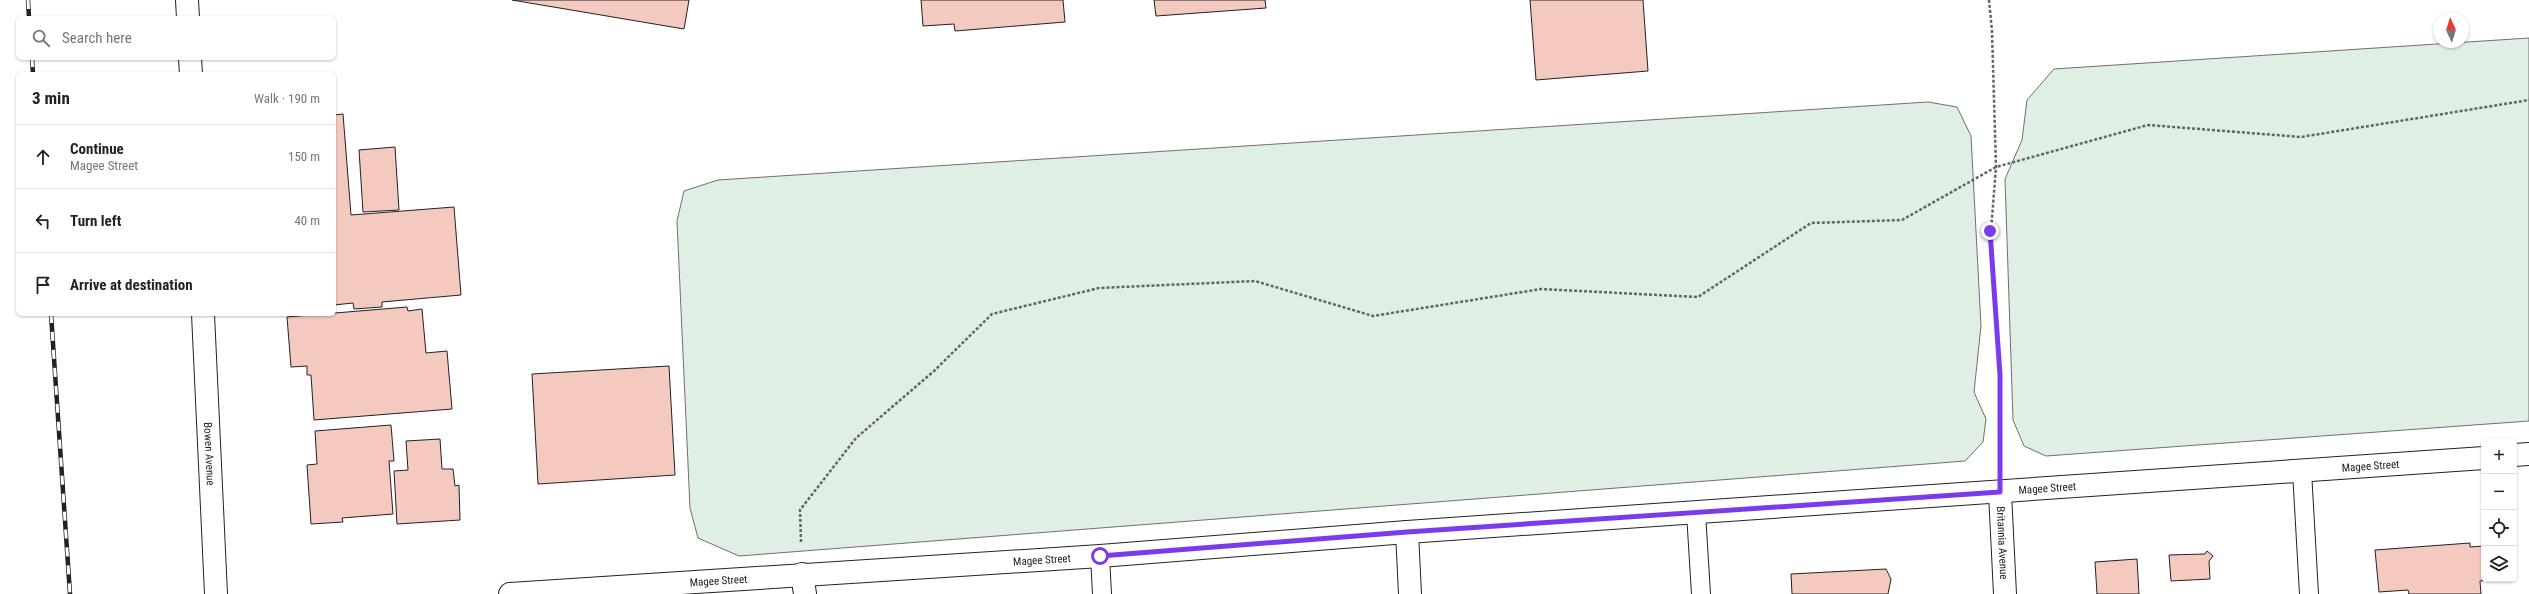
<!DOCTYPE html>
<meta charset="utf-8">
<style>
body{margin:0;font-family:"Roboto Condensed",sans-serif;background:#f2f2f2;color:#222}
.controls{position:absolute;right:12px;bottom:12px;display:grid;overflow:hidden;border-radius:6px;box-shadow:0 1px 3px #0004}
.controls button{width:36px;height:36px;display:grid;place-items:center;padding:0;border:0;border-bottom:1px solid #e0e0e0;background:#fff;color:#222;font:20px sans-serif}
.compass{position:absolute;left:2433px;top:12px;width:36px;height:36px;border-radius:50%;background:#fff;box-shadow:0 1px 3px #0004;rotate:356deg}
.stop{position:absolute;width:12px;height:12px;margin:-9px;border:3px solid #7c3aed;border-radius:50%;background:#fff}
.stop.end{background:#7c3aed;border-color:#fff;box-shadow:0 1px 4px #0008}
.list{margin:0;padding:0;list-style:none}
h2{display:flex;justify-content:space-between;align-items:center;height:52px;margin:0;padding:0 16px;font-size:17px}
h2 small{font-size:13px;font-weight:400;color:#767676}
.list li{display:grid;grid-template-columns:26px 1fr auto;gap:12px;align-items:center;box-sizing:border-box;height:64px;padding:0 16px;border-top:1px solid #e0e0e0}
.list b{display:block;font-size:15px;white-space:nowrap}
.list p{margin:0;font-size:13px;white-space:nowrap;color:#767676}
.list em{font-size:13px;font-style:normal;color:#767676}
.icon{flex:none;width:22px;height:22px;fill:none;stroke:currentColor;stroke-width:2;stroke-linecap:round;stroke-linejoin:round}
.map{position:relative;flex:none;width:2529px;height:594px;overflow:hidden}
.search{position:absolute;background:#fff;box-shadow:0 1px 3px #0004;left:16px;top:16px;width:320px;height:44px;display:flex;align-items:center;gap:10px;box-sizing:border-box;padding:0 14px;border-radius:6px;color:#767676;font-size:15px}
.panel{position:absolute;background:#fff;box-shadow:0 1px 3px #0004;left:16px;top:72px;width:320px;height:244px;border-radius:6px}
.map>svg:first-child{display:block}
.green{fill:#e0efe3;stroke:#6f6f6f}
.building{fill:#f3c9c0;stroke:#222}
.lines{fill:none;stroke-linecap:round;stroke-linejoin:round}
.service-casing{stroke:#222;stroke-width:20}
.minor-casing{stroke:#222;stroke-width:24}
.tertiary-casing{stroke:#222;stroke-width:24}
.path{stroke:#646464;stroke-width:2.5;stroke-dasharray:3 2;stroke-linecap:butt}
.service{stroke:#fff;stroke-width:18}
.minor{stroke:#fff;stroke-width:22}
.tertiary{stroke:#fff;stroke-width:22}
.rail-casing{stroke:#222;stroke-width:4.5}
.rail{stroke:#fff;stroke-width:3;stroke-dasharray:9;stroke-linecap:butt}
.route{stroke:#7c3aed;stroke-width:5}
.labels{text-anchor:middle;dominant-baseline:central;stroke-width:3;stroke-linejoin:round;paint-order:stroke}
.street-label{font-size:11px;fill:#222;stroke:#fff}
</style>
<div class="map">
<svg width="2529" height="594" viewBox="0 0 2529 594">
<rect width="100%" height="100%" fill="#fff"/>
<g class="green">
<path d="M2529 38V421L2046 456 2024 446 2013 420 2005 179 2022 140 2027 100 2054 69Z"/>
<path d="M1928 102 1957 107 1971 136 1981 326 1974 392 1986 419 1983 442 1965 461 739 556 698 538 690 508 677 221 684 191 718 180Z"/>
</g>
<g class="building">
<path d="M512 0H689L684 29Z"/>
<path d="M921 0H1063L1065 22 955 31 954 24 923 26Z"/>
<path d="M1154 0H1265L1266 8 1156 16Z"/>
<path d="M1530 0H1643L1648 71 1536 80Z"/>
<path d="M343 114 351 215 454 207 461 295 382 302V307L354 309 353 303 334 305V115Z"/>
<path d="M395 147 399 210 363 212 359 150Z"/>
<path d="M407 307 408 311 422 309 426 353 447 351 452 409 314 420 311 375H307V366L291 367 287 317Z"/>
<path d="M669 366 675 475 538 484 532 374Z"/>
<path d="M391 425 394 461H389L393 514 342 518 343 522 311 524 307 465 317 464 315 431Z"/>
<path d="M440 439 442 469H453L455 486 459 485 460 520 397 524 394 471 408 470 406 441Z"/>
<path d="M2470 543V547L2484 546V579H2497L2480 581 2481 594H2409L2408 590 2379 592 2375 550Z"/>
<path d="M2207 551 2213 556 2209 561 2210 579 2171 581 2169 555 2205 554Z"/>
<path d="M2137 559 2139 594H2097L2095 562Z"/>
<path d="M1886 569 1891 579 1888 594H1792L1791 574Z"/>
</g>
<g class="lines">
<g class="service-casing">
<g id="service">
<path d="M2302 471 2309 594"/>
<path d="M1696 513 1701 594"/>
<path d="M1100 556 1102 594"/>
</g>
</g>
<g class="minor-casing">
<g id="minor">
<path d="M2514 455 2529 454"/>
<path id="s1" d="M2000 493 2005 594"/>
<path d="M1407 532 1410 594"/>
<path d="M802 574 805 594"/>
<path id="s2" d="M510 594 1100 556 1407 532 2484 458"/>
</g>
</g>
<g class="tertiary-casing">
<g id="tertiary">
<path d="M187 0 188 18"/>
<path d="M190 58 191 74"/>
<path id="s3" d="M203 314 216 594"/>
</g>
</g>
<g class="path">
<path d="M1989 0 1992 31 1996 167 1991 231 2000 375V458"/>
<path d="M801 542 800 510 856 438 934 371 992 314 1099 288 1255 281 1373 316 1541 289 1698 297 1811 223 1902 220 1996 167 2148 125 2301 137 2529 100"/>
</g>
<use href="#service" class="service"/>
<use href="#minor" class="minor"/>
<use href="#tertiary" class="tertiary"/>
<g class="rail-casing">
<g id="rail">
<path d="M28 0 29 18"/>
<path d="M32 58 33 74"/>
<path d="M51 314 70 594"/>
</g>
</g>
<use href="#rail" class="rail"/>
</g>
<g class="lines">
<path class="route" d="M1100 556 1407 532 2000 492V375L1990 231"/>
</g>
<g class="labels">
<g class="street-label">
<text stroke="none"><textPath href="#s3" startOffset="140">Bowen Avenue</textPath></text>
<text stroke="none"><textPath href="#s2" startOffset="1865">Magee Street</textPath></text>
<text stroke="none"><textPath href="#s2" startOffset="1541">Magee Street</textPath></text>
<text stroke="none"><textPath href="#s1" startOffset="50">Britannia Avenue</textPath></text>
<text stroke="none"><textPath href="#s2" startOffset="533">Magee Street</textPath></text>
<text stroke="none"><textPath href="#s2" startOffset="209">Magee Street</textPath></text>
</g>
</g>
</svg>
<div class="controls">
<button>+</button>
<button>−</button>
<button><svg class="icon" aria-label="locate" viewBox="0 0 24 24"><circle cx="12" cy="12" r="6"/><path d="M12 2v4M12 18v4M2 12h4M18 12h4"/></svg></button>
<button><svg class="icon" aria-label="layers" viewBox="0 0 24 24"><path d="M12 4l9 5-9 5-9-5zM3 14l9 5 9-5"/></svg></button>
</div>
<svg class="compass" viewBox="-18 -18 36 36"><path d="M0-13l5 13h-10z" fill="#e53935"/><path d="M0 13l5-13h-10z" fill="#767676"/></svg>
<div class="stop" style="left:1100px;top:556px"></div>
<div class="stop end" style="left:1990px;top:231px"></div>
<div class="search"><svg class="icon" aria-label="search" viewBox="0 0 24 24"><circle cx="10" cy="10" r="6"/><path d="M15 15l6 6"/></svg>Search here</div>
<section class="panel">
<h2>3 min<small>Walk · 190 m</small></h2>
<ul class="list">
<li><svg class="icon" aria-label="ahead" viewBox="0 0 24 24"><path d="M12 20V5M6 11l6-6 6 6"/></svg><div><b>Continue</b><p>Magee Street</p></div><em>150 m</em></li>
<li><svg class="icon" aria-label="left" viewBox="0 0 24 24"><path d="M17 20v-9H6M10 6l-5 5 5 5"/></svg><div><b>Turn left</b></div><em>40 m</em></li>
<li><svg class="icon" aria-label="arrive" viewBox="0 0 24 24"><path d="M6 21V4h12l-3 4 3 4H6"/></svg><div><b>Arrive at destination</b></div></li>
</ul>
</section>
</div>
